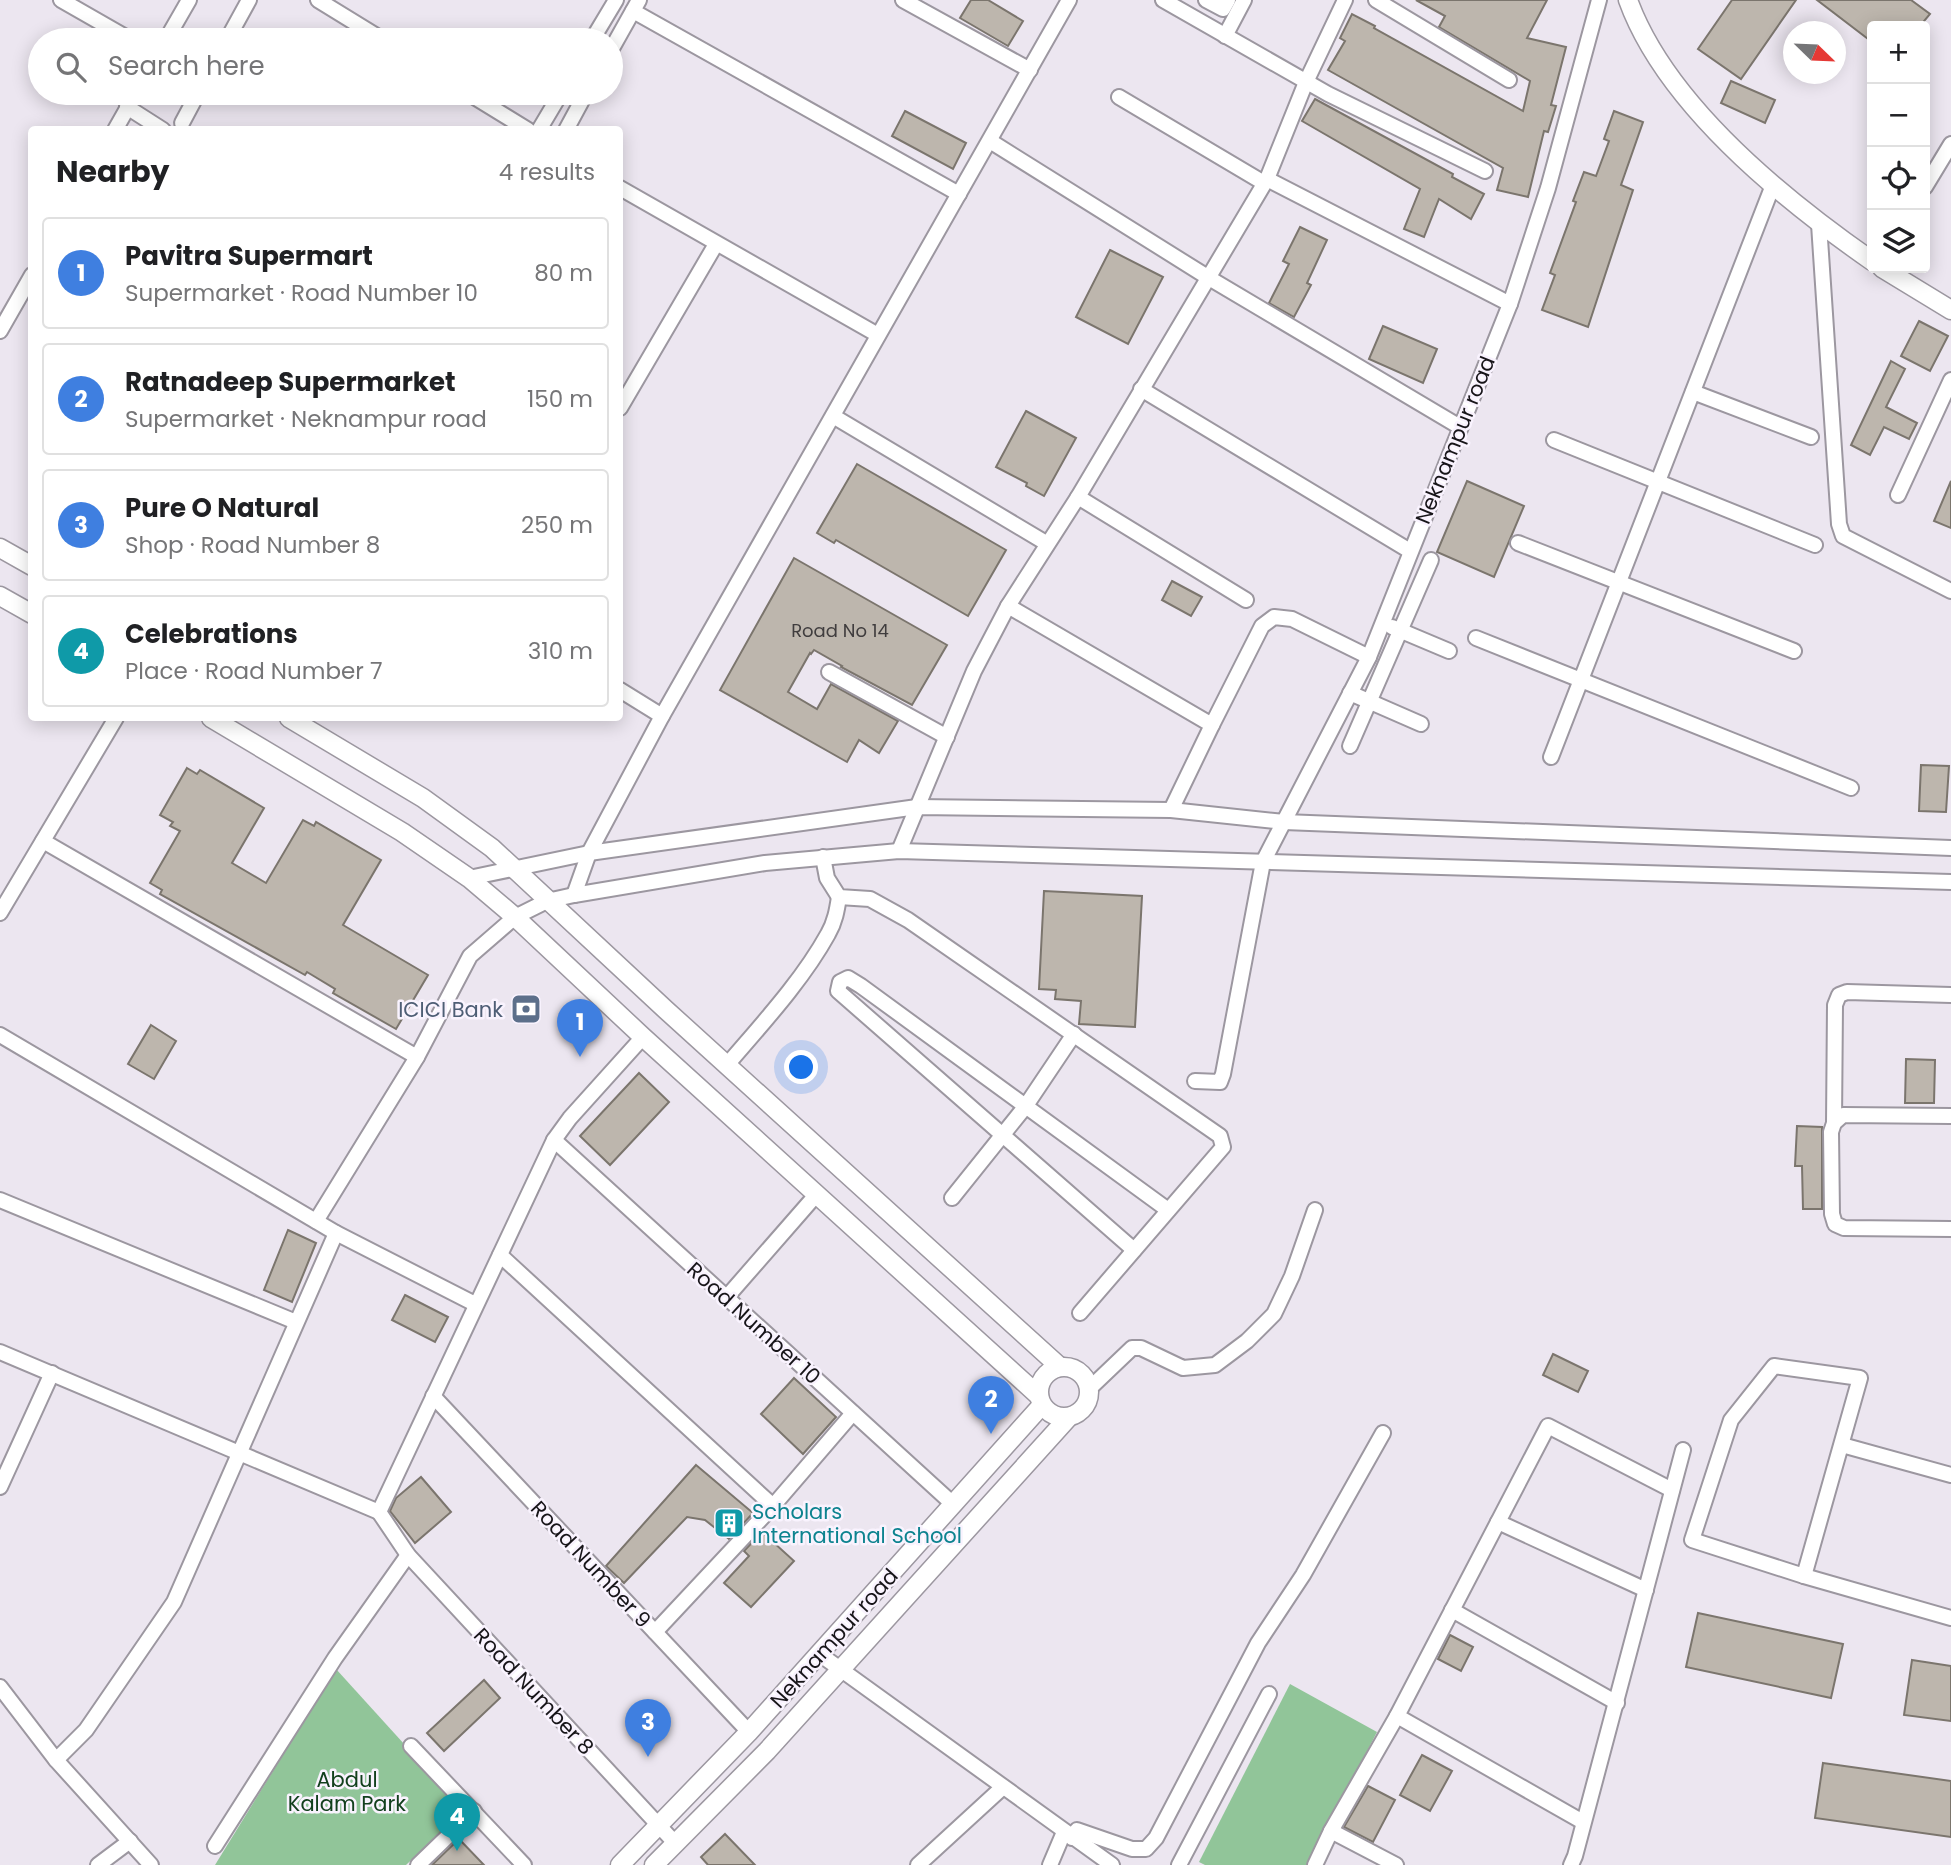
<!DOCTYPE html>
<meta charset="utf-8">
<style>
body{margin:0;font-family:Poppins,sans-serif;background:#f2f2f2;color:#202124}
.controls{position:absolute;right:21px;top:21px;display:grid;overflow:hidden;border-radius:7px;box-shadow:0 4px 18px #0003}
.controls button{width:63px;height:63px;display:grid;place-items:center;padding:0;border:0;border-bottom:2px solid #e0e0e0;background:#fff;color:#202124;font:35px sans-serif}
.compass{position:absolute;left:1783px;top:21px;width:63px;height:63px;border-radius:50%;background:#fff;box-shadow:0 4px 18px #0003;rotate:113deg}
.you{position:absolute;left:802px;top:1068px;width:24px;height:24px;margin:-18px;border:5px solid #fff;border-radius:50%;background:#1a73e8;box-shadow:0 0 0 10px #1a73e833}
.badge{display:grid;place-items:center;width:46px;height:46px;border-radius:50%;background:#885200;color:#fff;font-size:23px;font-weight:700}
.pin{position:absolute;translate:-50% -58px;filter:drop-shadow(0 2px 4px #0008)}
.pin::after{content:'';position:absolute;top:37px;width:24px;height:21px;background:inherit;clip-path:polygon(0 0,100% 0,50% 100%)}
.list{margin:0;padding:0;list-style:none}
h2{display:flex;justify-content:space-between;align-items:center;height:91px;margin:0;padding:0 28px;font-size:30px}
h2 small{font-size:23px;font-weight:400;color:#757577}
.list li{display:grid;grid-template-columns:46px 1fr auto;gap:21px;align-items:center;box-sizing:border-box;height:112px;margin:0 14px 14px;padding:0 14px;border:2px solid #e0e0e0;border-radius:7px}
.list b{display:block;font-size:26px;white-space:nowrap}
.list p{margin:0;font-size:23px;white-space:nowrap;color:#757577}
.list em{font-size:23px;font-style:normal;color:#757577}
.icon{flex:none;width:38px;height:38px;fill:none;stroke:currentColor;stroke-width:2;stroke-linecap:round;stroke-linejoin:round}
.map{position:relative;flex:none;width:1951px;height:1865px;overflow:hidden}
.search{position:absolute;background:#fff;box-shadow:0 4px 18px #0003;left:28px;top:28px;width:595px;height:77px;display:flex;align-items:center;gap:18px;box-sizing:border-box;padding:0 24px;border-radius:38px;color:#757577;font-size:26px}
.panel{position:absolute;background:#fff;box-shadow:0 4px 18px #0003;left:28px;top:126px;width:595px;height:595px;border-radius:7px}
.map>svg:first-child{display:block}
.green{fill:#91c599}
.building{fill:#bdb6ad;stroke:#7b756d;stroke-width:2}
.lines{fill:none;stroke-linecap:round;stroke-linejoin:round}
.minor-casing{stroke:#9c97a0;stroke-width:18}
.tertiary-casing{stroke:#9c97a0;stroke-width:21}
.minor{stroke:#fff;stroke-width:14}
.tertiary{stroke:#fff;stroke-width:18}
.labels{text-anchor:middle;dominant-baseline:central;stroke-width:5;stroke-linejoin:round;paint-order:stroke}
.number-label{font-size:18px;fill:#403d3e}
.street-label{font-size:21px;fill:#171519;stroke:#f9f3fe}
.service-label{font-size:21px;fill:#4e5e75;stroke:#f9f3fe;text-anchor:end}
.culture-label{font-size:21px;fill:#0d838f;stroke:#f9f3fe;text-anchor:start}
.park-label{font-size:21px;fill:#12401d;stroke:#f9f3fe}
</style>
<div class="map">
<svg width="1951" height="1865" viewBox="0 0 1951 1865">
<rect width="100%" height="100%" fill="#ece6f0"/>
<g class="green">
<path d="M336 1669 464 1810 406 1865H215Z"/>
<path d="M1290 1684 1377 1732 1308 1865H1205L1199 1862Z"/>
</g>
<g class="building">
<path d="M971 0H988L1023 21 1008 46 960 18Z"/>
<path d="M1416 0H1547L1527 38 1566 47 1551 105 1556 106 1548 132 1544 131 1528 197 1497 190 1503 168 1328 70 1345 41 1340 38 1352 14 1375 26 1374 28 1523 111 1530 81 1439 27 1445 16Z"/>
<path d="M1732 0H1796L1741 79 1698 49Z"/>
<path d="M1817 0H1911L1930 14 1920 26H1872V42Z"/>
<path d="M1731 81 1775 100 1765 123 1721 103Z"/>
<path d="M1315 99 1453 174 1452 177 1484 194 1471 219 1439 199 1424 237 1404 229 1420 189 1302 121Z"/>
<path d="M905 111 966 143 953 169 892 136Z"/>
<path d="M1614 111 1643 122 1621 185 1633 190 1588 327 1542 310 1555 275 1550 273 1576 202 1573 201 1584 172 1596 176 1609 141 1604 139Z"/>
<path d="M1300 227 1327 240 1307 283 1311 285 1294 317 1269 303 1289 264 1283 261Z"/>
<path d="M1110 250 1163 277 1128 344 1076 317Z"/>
<path d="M1919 321 1948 336 1930 371 1901 356Z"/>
<path d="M1383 326 1437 349 1423 383 1369 359Z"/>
<path d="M1891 361 1905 369 1886 407 1917 423 1909 439 1884 427 1870 455 1851 445Z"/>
<path d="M1026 411 1076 438 1044 496 1026 486 1027 483 996 467Z"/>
<path d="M857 464 1006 550 968 616 836 540 834 543 817 533Z"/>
<path d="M1467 481 1524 506 1494 577 1437 552Z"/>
<path d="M1951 481V528L1934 521Z"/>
<path d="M794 558 947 645 912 705 841 667 842 666 814 650 811 654 810 653 788 692 817 709 831 684 898 721 879 753 859 740 847 762 720 690Z"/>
<path d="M1172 581 1202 597 1191 616 1162 600Z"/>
<path d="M1921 765 1949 766 1946 812 1919 811Z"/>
<path d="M187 768 197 774 200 770 264 808 232 863 266 883 303 820 314 826 316 822 381 860 343 925 428 975 396 1029 333 993 335 989 307 972 305 975 160 894 162 890 150 883 180 831 170 826 173 822 160 815Z"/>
<path d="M1044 891 1142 896 1135 1027 1079 1024 1081 1001 1055 999 1056 990 1039 989Z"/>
<path d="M151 1025 176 1041 154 1079 128 1064Z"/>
<path d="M1906 1059 1935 1060 1934 1103H1905Z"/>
<path d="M639 1073 669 1102 610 1165 580 1136Z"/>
<path d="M1797 1126 1822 1127V1209H1803L1802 1166H1795Z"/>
<path d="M288 1230 316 1243 292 1302 264 1290Z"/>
<path d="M405 1295 448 1317 435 1342 392 1320Z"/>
<path d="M1553 1354 1588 1371 1578 1392 1543 1375Z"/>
<path d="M794 1378 836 1417 803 1454 761 1414Z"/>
<path d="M696 1465 753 1513 729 1539 705 1520 687 1517 624 1583 606 1566Z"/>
<path d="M421 1477 451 1512 415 1543 390 1511 396 1498Z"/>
<path d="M762 1532 794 1561 751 1607 724 1583 749 1556 744 1551Z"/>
<path d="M1698 1613 1843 1644 1831 1698 1686 1667Z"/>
<path d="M1450 1635 1473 1647 1461 1671 1438 1659Z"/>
<path d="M1912 1660 1951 1666V1721L1904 1715Z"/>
<path d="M484 1680 500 1698 444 1751 427 1733Z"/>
<path d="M1422 1755 1452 1771 1430 1811 1400 1795Z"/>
<path d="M1823 1763 1951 1781V1837L1815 1818Z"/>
<path d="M1368 1786 1395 1800 1373 1842 1344 1827Z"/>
<path d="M725 1834 755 1865H708L701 1857Z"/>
<path d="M459 1839 484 1865H432Z"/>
</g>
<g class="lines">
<g class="minor-casing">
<g id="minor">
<path d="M61 0 131 40"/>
<path d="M318 0 383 40"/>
<path d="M903 0 1030 70"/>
<path d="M1163 0 1328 94 1485 171"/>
<path d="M1206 0 1223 9 1228 0"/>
<path d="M1376 0 1509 80"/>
<path d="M633 11 959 194"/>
<path d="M1225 36 1244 0"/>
<path d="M166 40 189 0"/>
<path d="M227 40 249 0"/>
<path d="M592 40 616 0"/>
<path d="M611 50 639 0"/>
<path d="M468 93 528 130"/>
<path d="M1119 97 1264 183"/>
<path d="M127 107 163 130"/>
<path d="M182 123 198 93"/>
<path d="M115 130 136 93"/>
<path d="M539 130 561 93"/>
<path d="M566 130 586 93"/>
<path d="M990 141 1209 278 1460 427"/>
<path d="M1267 179 1510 304"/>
<path d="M1925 187 1951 144"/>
<path d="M620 188 878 335"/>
<path d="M1819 224 1839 524 1843 536 1951 591"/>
<path d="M0 331 32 275"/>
<path d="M1141 389 1410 551"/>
<path d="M1693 392 1811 437"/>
<path d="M620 408 716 244"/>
<path d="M833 416 1046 543"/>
<path d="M1554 440 1815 545"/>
<path d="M1898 495 1951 380"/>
<path d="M1078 497 1246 600"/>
<path d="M1518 543 1794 651"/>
<path d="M1008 606 1212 725 1171 810"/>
<path d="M1392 627 1449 651"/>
<path d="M1476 638 1851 788"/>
<path d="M829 672 947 737"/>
<path d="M620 690 662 716"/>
<path d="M1350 693 1421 724"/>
<path d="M1212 725 1262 626 1274 617 1292 619 1369 657"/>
<path d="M1350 746 1431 560"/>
<path d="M1551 757 1773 185"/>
<path d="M43 841 417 1057"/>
<path d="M899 851 974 671 1008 606 1078 497 1267 179 1306 82 1345 0"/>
<path d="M823 857 827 878 839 897 870 899 908 920 1220 1136 1223 1147 1080 1313"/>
<path d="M469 878 589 853 917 807 1171 810 1284 822 1951 848"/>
<path d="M574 895 589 853 662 716 1069 0"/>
<path d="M0 913 116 718"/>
<path d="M0 1035 336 1233 174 1602 86 1730 56 1760"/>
<path d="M643 1037 570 1118 554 1140 379 1512 408 1555 676 1844"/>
<path d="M727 1065C762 1024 802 981 828 934 835 922 837 910 839 897"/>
<path d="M1195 1081 1220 1082 1223 1074 1263 862 1369 657 1510 304 1548 188 1599 0"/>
<path d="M1951 1116 1843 1115 1834 1123 1831 1132 1832 1214 1835 1224 1844 1228 1951 1229"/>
<path d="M1834 1123 1835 1005 1839 995 1847 992 1951 995"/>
<path d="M554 1140 954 1505"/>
<path d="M952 1198 1025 1107 1074 1034"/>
<path d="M0 1200 296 1322"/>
<path d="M316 1221 417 1057 470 956 515 917 547 901 574 895 765 863 899 851 1951 882"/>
<path d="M336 1233 475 1304"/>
<path d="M1134 1250 838 991 840 982 848 978 861 986 1168 1210"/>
<path d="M500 1255 773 1506"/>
<path d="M726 1298 816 1195"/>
<path d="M0 1352 379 1512"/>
<path d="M1774 1366 1860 1378 1804 1576 1692 1540 1731 1420Z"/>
<path d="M1089 1389 1132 1348H1141L1183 1368 1215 1365 1247 1341 1274 1314 1292 1276 1315 1210"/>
<path d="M433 1396 749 1732"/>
<path d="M1842 1445 1951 1475"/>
<path d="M0 1487 52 1373"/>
<path d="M1498 1522 1646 1590"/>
<path d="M1804 1576 1951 1618"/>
<path d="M1452 1610 1617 1703"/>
<path d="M655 1632 773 1506 853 1413"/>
<path d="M818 1653 1112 1865"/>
<path d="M0 1687 56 1760 151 1865"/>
<path d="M1397 1716 1548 1426 1672 1490"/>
<path d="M411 1746 524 1865"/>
<path d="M1331 1831 1397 1716 1583 1822"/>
<path d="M1072 1838 1077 1830 1132 1849H1146L1156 1838 1258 1643 1303 1575 1383 1433"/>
<path d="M215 1846 335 1658 408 1555"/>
<path d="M98 1865 130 1841"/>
<path d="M418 1865 474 1811"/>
<path d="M918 1865 1003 1787"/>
<path d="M1050 1865 1064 1832"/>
<path d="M1179 1865 1269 1694"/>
<path d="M1315 1865 1331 1831 1396 1865"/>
<path d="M1571 1865 1575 1856 1683 1450"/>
</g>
</g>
<g class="tertiary-casing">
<g id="tertiary">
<path d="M1628 0C1666 105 1783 199 1872 261"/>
<path d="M1882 268 1951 310"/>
<path d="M0 548 32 566"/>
<path d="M0 596 32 614"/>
<path d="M211 718 402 832 469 878 515 917 643 1037 1039 1396"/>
<path d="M289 718 423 798 492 848 666 1010 1060 1367"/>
<circle cx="1064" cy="1392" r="25"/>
<path d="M620 1865 749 1732 1042 1405"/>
<path d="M654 1865 767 1751 1068 1418"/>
</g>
</g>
<use href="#minor" class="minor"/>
<use href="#tertiary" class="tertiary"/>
</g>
<defs>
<g id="bank-square" transform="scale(1.575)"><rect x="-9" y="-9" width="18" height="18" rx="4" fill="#5c6f8a" stroke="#f9f3fe"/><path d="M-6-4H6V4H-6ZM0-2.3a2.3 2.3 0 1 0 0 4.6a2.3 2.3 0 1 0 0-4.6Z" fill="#fff"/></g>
<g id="building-square" transform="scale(1.575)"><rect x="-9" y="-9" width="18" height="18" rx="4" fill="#0f9aa8" stroke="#f9f3fe"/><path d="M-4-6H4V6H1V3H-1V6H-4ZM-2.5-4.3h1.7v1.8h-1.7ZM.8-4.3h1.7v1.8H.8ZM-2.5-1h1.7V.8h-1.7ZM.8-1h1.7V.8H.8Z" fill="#fff"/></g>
</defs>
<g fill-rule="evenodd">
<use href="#bank-square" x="526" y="1009"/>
<use href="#building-square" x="729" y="1523"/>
</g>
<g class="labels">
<g class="number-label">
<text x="840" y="630">Road No 14</text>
</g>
<g class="street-label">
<text transform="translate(1455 440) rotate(-68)">Neknampur road</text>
<text transform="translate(754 1323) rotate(42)">Road Number 10</text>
<text transform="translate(591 1564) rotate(47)">Road Number 9</text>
<text transform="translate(834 1638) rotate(-48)">Neknampur road</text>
<text transform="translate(534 1691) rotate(47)">Road Number 8</text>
</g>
<g class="service-label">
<text x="503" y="1009">ICICI Bank</text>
</g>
<g class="culture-label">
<text x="752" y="1511">Scholars<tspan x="752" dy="24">International School</tspan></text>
</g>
<g class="park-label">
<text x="347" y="1779">Abdul<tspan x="347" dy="24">Kalam Park</tspan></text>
</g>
</g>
</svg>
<div class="controls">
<button>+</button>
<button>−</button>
<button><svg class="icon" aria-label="locate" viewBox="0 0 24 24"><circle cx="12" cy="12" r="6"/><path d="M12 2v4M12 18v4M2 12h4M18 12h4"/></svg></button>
<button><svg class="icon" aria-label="layers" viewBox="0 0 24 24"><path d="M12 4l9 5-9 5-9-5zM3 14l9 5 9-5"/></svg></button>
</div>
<svg class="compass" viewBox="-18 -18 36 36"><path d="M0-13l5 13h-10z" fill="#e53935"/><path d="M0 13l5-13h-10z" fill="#757577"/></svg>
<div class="you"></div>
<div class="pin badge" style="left:580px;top:1057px;background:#3f7fe0">1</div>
<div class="pin badge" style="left:991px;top:1434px;background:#3f7fe0">2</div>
<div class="pin badge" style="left:648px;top:1757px;background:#3f7fe0">3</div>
<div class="pin badge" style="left:457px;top:1851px;background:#0f9aa8">4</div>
<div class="search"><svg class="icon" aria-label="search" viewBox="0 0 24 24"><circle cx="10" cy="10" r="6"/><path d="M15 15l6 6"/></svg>Search here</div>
<section class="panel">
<h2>Nearby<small>4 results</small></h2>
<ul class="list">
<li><span class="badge" style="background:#3f7fe0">1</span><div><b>Pavitra Supermart</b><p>Supermarket · Road Number 10</p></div><em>80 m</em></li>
<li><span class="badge" style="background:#3f7fe0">2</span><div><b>Ratnadeep Supermarket</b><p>Supermarket · Neknampur road</p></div><em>150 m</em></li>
<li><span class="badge" style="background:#3f7fe0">3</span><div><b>Pure O Natural</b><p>Shop · Road Number 8</p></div><em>250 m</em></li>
<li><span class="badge" style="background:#0f9aa8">4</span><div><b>Celebrations</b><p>Place · Road Number 7</p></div><em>310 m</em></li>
</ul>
</section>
</div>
